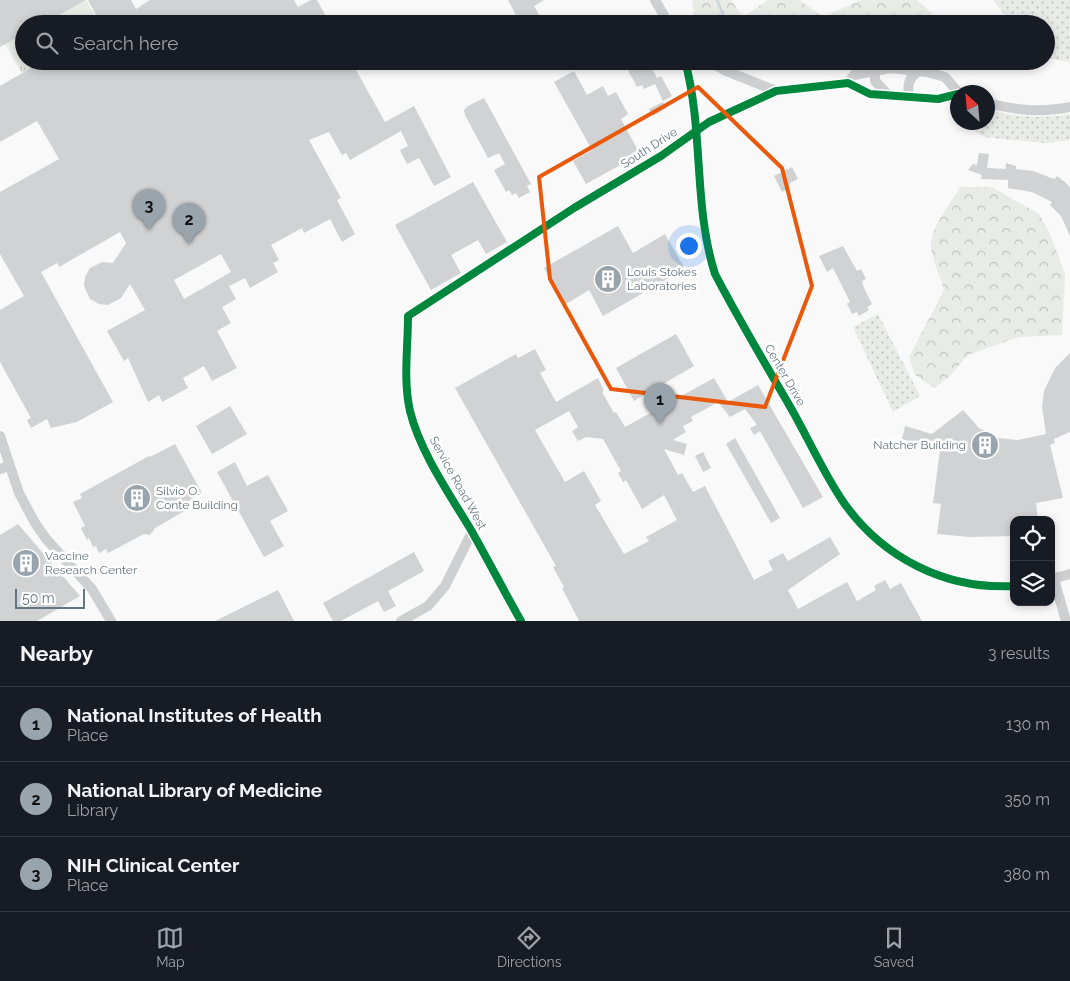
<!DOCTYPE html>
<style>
body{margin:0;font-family:Raleway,sans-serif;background:#242831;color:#f1f3f6}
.controls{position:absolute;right:15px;bottom:15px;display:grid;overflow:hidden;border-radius:10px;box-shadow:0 2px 8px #0003}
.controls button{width:45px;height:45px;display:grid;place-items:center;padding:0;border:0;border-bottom:1px solid #363941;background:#171b24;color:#f1f3f6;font:25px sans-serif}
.compass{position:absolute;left:950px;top:85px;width:45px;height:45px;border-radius:50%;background:#171b24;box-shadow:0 2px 8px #0003;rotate:334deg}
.scale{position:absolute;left:15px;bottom:12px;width:70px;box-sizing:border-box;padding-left:5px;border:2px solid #657683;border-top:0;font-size:14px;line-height:18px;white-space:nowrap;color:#657683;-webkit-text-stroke:4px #fff;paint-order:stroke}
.you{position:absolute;left:688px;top:245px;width:18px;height:18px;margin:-12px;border:4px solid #fff;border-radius:50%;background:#1a73e8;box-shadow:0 0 0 8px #1a73e833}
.badge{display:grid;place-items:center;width:32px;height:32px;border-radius:50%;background:#99a4ac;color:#111;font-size:16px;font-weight:700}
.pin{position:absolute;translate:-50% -41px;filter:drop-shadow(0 1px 2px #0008)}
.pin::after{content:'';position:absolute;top:26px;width:18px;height:15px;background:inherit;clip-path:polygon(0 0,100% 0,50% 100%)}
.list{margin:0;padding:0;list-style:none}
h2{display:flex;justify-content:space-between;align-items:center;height:65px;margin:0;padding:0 20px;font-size:21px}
h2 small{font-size:16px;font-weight:400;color:#9ea1a6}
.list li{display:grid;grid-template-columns:32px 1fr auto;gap:15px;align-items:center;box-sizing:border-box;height:75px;padding:0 20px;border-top:1px solid #363941}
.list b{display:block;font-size:19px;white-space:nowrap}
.list p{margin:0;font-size:16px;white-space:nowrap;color:#9ea1a6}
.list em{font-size:16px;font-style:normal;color:#9ea1a6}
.icon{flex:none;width:28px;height:28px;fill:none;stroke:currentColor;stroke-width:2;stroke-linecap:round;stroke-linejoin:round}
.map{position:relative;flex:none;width:1070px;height:621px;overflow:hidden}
.search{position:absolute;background:#171b24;box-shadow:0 2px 8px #0003;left:15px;right:15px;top:15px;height:55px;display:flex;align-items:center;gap:12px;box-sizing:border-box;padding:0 18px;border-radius:28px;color:#9ea1a6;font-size:19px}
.sheet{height:290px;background:#171b24}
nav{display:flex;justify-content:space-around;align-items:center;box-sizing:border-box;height:70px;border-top:1px solid #363941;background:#171b24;font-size:14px;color:#9ea1a6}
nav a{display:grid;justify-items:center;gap:2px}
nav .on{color:#99a4ac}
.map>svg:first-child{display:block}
.grass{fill:url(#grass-dots)}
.forest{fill:url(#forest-crowns)}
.park{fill:url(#park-tufts)}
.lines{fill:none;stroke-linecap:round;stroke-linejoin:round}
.stream{stroke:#ced6d9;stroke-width:3}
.building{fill:#d0d2d3;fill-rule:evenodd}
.minor{stroke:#cecfd0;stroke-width:10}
.cycleway-casing{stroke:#fff;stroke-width:11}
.cycleway{stroke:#00873e;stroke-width:8}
.marked{fill:none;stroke:#e8590c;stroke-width:4;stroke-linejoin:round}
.labels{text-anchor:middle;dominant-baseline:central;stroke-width:5;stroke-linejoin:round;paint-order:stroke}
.street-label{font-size:12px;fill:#657683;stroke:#fff}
.poi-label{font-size:12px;fill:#657683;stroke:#fff;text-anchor:start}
</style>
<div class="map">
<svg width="1070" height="621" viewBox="0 0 1070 621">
<defs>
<pattern id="grass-dots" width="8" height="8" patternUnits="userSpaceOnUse" patternTransform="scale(1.25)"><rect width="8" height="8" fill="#e8ebe6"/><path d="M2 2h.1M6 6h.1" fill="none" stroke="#c0c3c0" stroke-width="1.8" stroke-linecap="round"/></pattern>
<pattern id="forest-crowns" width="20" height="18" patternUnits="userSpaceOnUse" patternTransform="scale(1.25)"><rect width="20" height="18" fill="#e8ebe6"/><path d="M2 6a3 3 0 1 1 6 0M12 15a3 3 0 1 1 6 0" fill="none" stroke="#c0c3c0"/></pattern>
<pattern id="park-tufts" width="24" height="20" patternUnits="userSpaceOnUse" patternTransform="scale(1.25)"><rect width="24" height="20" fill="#e8ebe6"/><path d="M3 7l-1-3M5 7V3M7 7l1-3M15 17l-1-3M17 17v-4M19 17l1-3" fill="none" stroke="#c0c3c0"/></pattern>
</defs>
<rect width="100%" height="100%" fill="#f9f9f9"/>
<g class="grass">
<path d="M993 0H1070V62L1046 58V24H1007V18Z"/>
<path d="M988 110C1016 117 1041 119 1070 114V140L1045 143 983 137 966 123 988 122Z"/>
<path d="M878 314 920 396 893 412 853 327Z"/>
</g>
<g class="forest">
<path d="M692 0H731L743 17 768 0H799L823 17 861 0H917L932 13 933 24H695Z"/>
<path d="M743 61H825L790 70Z"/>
<path d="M960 187H992L1039 214 1051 236 1065 274 1062 335 1019 337 968 355 950 376 935 388 915 375 909 357 944 290C940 277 934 263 931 249 928 231 951 203 960 187Z"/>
</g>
<g class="park">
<path d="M86 0 101 24H43Z"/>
<path d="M24 34V61H43L22 73 5 44Z"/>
</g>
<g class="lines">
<path class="stream" d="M717 0 723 14 719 24"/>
</g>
<g class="building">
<path d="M0 0H86L43 24H24V34L0 47Z"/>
<path d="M88 0H131L136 9 150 0H294L298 7 311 0H317L330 24H101Z"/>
<path d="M508 0H544L534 6 545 24H505L517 17Z"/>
<path d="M43 61H351L385 122 414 106 451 177 434 186 419 158 407 164 400 150 408 146 401 131 350 160 346 153 342 155 329 132 309 140 341 198 337 200 355 234 342 242 330 219 304 233 302 228 271 245 279 260 273 263 278 272 250 288 245 278 229 286 236 299 222 307 231 323 217 331 237 368 212 381 204 366 183 378 188 388 162 402 159 395 148 402 128 358 124 361 107 331 145 310 130 284 121 298 108 305 99 304 90 299 84 286 85 277 90 268 102 262 113 263 126 243 120 232 59 267 57 263 41 272 113 402 77 422 51 428 47 419 31 428 27 420 31 418 0 362V310L24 296 0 254V192L59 159 37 121 0 142V86ZM221 254 231 272 184 299 174 280Z"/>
<path d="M623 61H648L657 78 661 76 672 96 663 101 655 84 644 89 642 85 637 87Z"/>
<path d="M574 71 587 95 603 86 608 96 616 92 628 114 621 119 640 154 586 184 573 161 592 150 554 82Z"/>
<path d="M484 98 531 184 527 186 530 192 519 198 516 193 512 195 509 190 506 192 494 170 505 164 499 153 488 158 465 115 464 110 468 106Z"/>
<path d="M663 102 667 108 653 116 649 109Z"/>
<path d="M979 153 989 154 987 168 1006 169V163L1016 166V169L1033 171 1054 179 1057 176 1065 182 1070 187V236L1061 216 1050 205 1052 202 1032 192 1008 188V180L981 179 982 175 968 170 973 164 977 165Z"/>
<path d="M792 167 798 179 790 183 789 188 782 192 774 176Z"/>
<path d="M473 182 507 242 486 254 478 240 451 255 461 273 431 290 395 225Z"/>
<path d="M618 226 633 253 665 234 685 269 603 316 589 290 566 304 563 299 561 300 544 268Z"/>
<path d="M843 246 857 271 861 269 866 279 862 281 864 288 872 304 867 307 869 310 859 316 857 312 852 314 847 304 850 302 833 268 827 272 819 256Z"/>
<path d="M676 334 694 366 634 401 616 368Z"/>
<path d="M535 349 546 370 540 373 556 402 598 378 604 391 602 392 614 413 616 412 625 427 714 378 728 402 758 385 823 497 803 508 760 431 754 435 750 428 757 425 745 409 730 417 718 402 691 417 693 421 683 426 686 432 673 440 687 444 684 455 664 449 678 475 682 473 693 492 705 486 754 580 773 570 768 561 783 553 788 561 830 537 840 554 788 590 798 609 847 582 857 601 876 590 874 586 885 580 890 589 901 583 922 621H579L562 588 564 587 553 567 556 566 455 388 516 354 518 358ZM569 411 578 427 572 431 578 441 586 437 603 439 621 471 618 473 623 482 626 480 642 509 664 495 677 520 646 537 649 541 624 554 595 505 601 501 584 471 565 482 535 430Z"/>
<path d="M1070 353V432L1054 439 1055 443 1050 445 1063 498 1036 503 1038 520H1014V536L969 537 937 534 941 504 933 503 940 450 902 439 905 426 932 434 963 410 979 428 998 438 1018 440 1046 434 1042 407 1044 391 1055 368Z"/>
<path d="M230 406 247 434 212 454 196 426Z"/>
<path d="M735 438 780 518 771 523 726 444Z"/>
<path d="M175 444 202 493 185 503 188 509 155 528 150 535 144 534 108 553 106 549 99 553 96 546 93 547 89 538 87 540 81 528 85 526 73 502 82 498 80 494 149 456 150 457Z"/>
<path d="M703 452 711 468 703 472 695 456Z"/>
<path d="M235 462 247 486 268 475 288 511 270 521 284 546 264 557 217 472Z"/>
<path d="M18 524 80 596 37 621H0V535Z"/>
<path d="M414 552 424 571 388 591 396 606 384 612 378 601 341 621H333L323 603Z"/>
<path d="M278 590 294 621H215Z"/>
</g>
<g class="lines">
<g class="minor">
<path d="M655 0 669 24"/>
<path d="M685 61C704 131 693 205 715 274 739 320 766 365 792 410 809 440 824 474 844 503 883 558 946 590 1014 586"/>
<path d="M709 61 724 70 776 91"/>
<path d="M875 72V81L888 95"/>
<path d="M848 83 854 75 890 68 927 72 945 77 958 92"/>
<path d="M909 95C907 84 909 79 918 71"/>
<path d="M988 103C1014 110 1043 113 1070 107"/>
<path d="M0 436 19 493 35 523 47 540 92 589 111 621"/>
<path d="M0 469 9 466"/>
<path d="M1051 579 1070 574"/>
<path d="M1054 579 1066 621"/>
<path d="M401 621 428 606 445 586 472 532"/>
<path d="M521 621C504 591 488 560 471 530 450 495 420 452 410 411 403 380 408 348 408 316L574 208 661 156 709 122 776 91 848 83 870 94 938 99 958 94"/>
</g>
<g class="cycleway-casing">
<g id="cycleway">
<path d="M685 61C704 131 693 205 715 274 739 320 766 365 792 410 809 440 824 474 844 503 883 558 946 590 1014 586"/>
<path d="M521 621C504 591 488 560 471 530 450 495 420 452 410 411 403 380 408 348 408 316L574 208 661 156 709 122 776 91 848 83 870 94 938 99 958 94"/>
</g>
</g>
<use href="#cycleway" class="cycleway"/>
</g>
<path class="marked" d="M698 87 782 168 812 286 765 407 611 389 550 279 539 177Z"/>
<defs>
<g id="building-disc" transform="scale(1.4375)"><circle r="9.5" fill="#99a4ac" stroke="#fff"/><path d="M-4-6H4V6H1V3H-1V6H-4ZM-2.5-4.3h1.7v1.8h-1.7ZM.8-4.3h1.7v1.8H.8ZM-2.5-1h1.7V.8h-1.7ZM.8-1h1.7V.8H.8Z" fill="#fff"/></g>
</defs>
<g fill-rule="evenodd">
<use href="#building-disc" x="608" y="279"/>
<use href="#building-disc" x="985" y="445"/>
<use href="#building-disc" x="137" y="498"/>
<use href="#building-disc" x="26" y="563"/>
</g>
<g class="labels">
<g class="street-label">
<text transform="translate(649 148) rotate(-33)">South Drive</text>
<text transform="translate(785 375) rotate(60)">Center Drive</text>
<text transform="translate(458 483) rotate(61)">Service Road West</text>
</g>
<g class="poi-label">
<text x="627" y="272">Louis Stokes<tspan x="627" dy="14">Laboratories</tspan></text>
<text x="966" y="445" text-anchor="end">Natcher Building</text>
<text x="156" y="491">Silvio O.<tspan x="156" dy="14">Conte Building</tspan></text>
<text x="45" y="556">Vaccine<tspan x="45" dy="14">Research Center</tspan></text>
</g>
</g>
</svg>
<div class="controls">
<button><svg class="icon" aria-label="locate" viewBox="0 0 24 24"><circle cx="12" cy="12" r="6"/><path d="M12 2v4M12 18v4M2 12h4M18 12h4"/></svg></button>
<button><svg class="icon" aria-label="layers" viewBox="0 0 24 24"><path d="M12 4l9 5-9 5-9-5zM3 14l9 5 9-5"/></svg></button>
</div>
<svg class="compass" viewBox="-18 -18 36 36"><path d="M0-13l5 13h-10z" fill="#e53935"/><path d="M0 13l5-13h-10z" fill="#9ea1a6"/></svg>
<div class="scale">50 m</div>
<div class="you"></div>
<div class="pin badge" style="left:660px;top:424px">1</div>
<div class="pin badge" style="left:189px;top:244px">2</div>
<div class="pin badge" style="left:149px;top:230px">3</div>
<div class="search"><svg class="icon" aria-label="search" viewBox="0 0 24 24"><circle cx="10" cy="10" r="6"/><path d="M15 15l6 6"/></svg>Search here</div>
</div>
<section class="sheet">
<h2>Nearby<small>3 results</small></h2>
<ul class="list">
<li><span class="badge">1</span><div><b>National Institutes of Health</b><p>Place</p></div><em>130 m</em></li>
<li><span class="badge">2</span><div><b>National Library of Medicine</b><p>Library</p></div><em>350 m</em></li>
<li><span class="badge">3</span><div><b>NIH Clinical Center</b><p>Place</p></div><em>380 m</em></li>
</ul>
</section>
<nav>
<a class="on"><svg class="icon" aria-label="map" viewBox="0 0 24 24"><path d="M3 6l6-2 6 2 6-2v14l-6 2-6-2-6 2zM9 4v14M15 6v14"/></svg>Map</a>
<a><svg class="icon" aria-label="directions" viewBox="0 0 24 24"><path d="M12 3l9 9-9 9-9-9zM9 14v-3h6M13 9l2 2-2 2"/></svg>Directions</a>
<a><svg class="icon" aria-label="saved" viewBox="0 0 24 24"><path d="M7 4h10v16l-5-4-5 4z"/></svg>Saved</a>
</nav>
